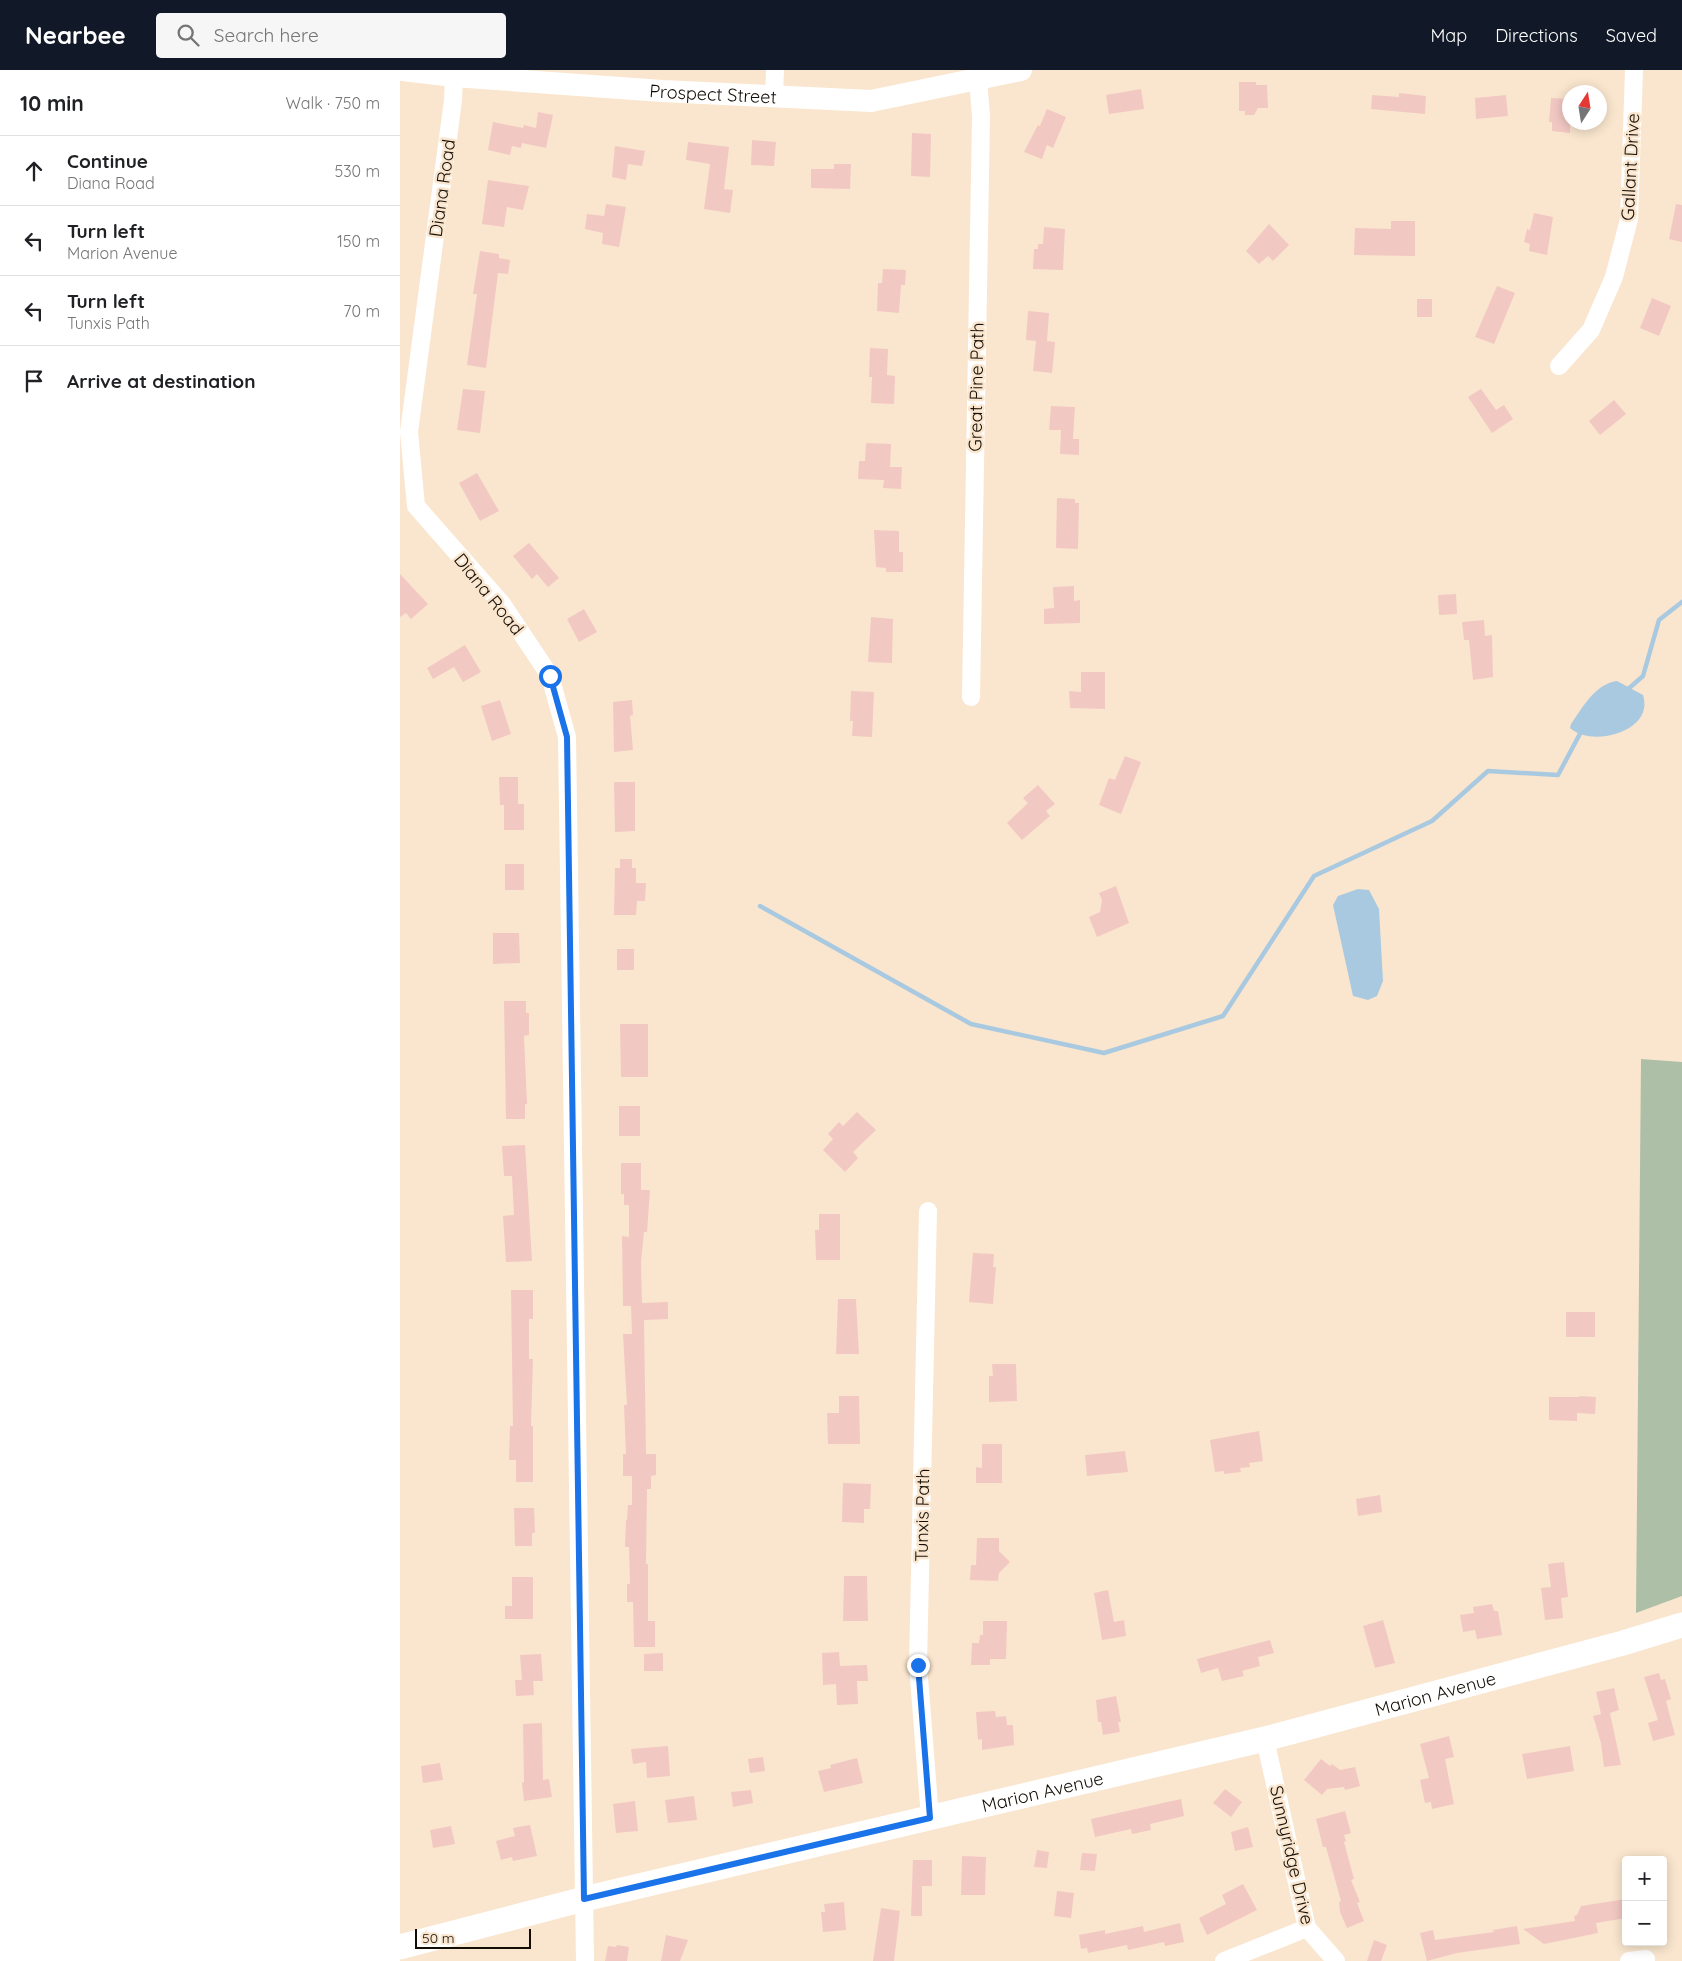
<!DOCTYPE html>
<meta charset="utf-8">
<style>
body{margin:0;font-family:Quicksand,sans-serif;background:#f6f6f6;color:#202124}
.controls{position:absolute;right:15px;bottom:15px;display:grid;overflow:hidden;border-radius:5px;box-shadow:0 2px 12px #0003}
.controls button{width:45px;height:45px;display:grid;place-items:center;padding:0;border:0;border-bottom:1px solid #e0e0e0;background:#fff;color:#202124;font:25px sans-serif}
.compass{position:absolute;left:1162px;top:15px;width:45px;height:45px;border-radius:50%;background:#fff;box-shadow:0 2px 12px #0003;rotate:12deg}
.scale{position:absolute;left:15px;bottom:12px;width:116px;box-sizing:border-box;padding-left:5px;border:2px solid #130d06;border-top:0;font-size:14px;line-height:18px;white-space:nowrap;color:#130d06;-webkit-text-stroke:4px #fae6ce;paint-order:stroke}
.stop{position:absolute;width:15px;height:15px;margin:-11px;border:4px solid #1a73e8;border-radius:50%;background:#fff}
.stop.end{background:#1a73e8;border-color:#fff;box-shadow:0 1px 5px #0008}
.list{margin:0;padding:0;list-style:none}
h2{display:flex;justify-content:space-between;align-items:center;height:65px;margin:0;padding:0 20px;font-size:21px}
h2 small{font-size:16px;font-weight:400;color:#757577}
.list li{display:grid;grid-template-columns:32px 1fr auto;gap:15px;align-items:center;box-sizing:border-box;height:70px;padding:0 20px;border-top:1px solid #e0e0e0}
.list b{display:block;font-size:19px;white-space:nowrap}
.list p{margin:0;font-size:16px;white-space:nowrap;color:#757577}
.list em{font-size:16px;font-style:normal;color:#757577}
.icon{flex:none;width:28px;height:28px;fill:none;stroke:currentColor;stroke-width:2;stroke-linecap:round;stroke-linejoin:round}
.map{position:relative;flex:none;width:1282px;height:1891px;overflow:hidden}
header{display:flex;align-items:center;gap:30px;box-sizing:border-box;height:70px;padding:0 25px;background:#111827;color:#fff}
header strong{font-size:24px}
nav{display:flex;gap:28px;margin-inline-start:auto;font-size:18px}
.search{width:350px;height:45px;background:#f6f6f6;display:flex;align-items:center;gap:12px;box-sizing:border-box;padding:0 18px;border-radius:5px;color:#757577;font-size:19px}
main{display:flex}
aside{flex:1;background:#fff}
.map>svg:first-child{display:block}
.green{fill:#adc0a7}
.water{fill:#a9c9e1}
.lines{fill:none;stroke-linecap:round;stroke-linejoin:round}
.stream{stroke:#a9c9e1;stroke-width:4.5}
.building{fill:#f2c8c3}
.minor{stroke:#fff;stroke-width:18}
.tertiary{stroke:#fff;stroke-width:22}
.secondary{stroke:#fff;stroke-width:25}
.route{stroke:#1a73e8;stroke-width:6}
.labels{text-anchor:middle;dominant-baseline:central;stroke-width:5;stroke-linejoin:round;paint-order:stroke}
.street-label{font-size:18px;fill:#130d06;stroke:#fae6ce}
</style>
<header>
<strong>Nearbee</strong>
<div class="search"><svg class="icon" aria-label="search" viewBox="0 0 24 24"><circle cx="10" cy="10" r="6"/><path d="M15 15l6 6"/></svg>Search here</div>
<nav><a>Map</a><a>Directions</a><a>Saved</a></nav>
</header>
<main>
<aside>
<h2>10 min<small>Walk · 750 m</small></h2>
<ul class="list">
<li><svg class="icon" aria-label="ahead" viewBox="0 0 24 24"><path d="M12 20V5M6 11l6-6 6 6"/></svg><div><b>Continue</b><p>Diana Road</p></div><em>530 m</em></li>
<li><svg class="icon" aria-label="left" viewBox="0 0 24 24"><path d="M17 20v-9H6M10 6l-5 5 5 5"/></svg><div><b>Turn left</b><p>Marion Avenue</p></div><em>150 m</em></li>
<li><svg class="icon" aria-label="left" viewBox="0 0 24 24"><path d="M17 20v-9H6M10 6l-5 5 5 5"/></svg><div><b>Turn left</b><p>Tunxis Path</p></div><em>70 m</em></li>
<li><svg class="icon" aria-label="arrive" viewBox="0 0 24 24"><path d="M6 21V4h12l-3 4 3 4H6"/></svg><div><b>Arrive at destination</b></div></li>
</ul>
</aside>
<div class="map">
<svg width="1282" height="1891" viewBox="0 0 1282 1891">
<rect width="100%" height="100%" fill="#fae6ce"/>
<path class="green" d="M1241 989 1282 992V1526L1236 1543Z"/>
<g class="water">
<path d="M1217 611 1243 625C1255 662 1191 678 1170 658L1171 654C1183 637 1195 614 1217 611Z"/>
<path d="M958 819 969 820 979 839 983 911 977 926 968 930 953 926 933 835 938 826Z"/>
</g>
<g class="lines">
<g class="stream">
<path d="M1227 620 1243 606 1259 550 1282 532"/>
<path d="M360 836 571 954 704 983 823 946 914 806 1032 751 1088 701 1158 705 1182 660"/>
</g>
</g>
<g class="building">
<path d="M839 12H856V15H867L868 38H858L854 45H845V41H839Z"/>
<path d="M741 19 744 39 709 44 706 25Z"/>
<path d="M999 23 1026 26 1025 44 971 39 972 25 999 27Z"/>
<path d="M1106 25 1108 46 1076 49 1075 28Z"/>
<path d="M1151 28 1170 29V63L1152 61V52H1149Z"/>
<path d="M647 39 666 47 653 78 647 75 642 89 624 82 638 55 640 56Z"/>
<path d="M138 42 153 45 146 78 122 73 121 78 112 76 110 85 88 80 93 52 123 58 124 55 136 58Z"/>
<path d="M512 63 531 64 530 107 511 106Z"/>
<path d="M352 70 376 72 374 96 351 95Z"/>
<path d="M288 72 329 77 324 119 333 120 330 143 304 139 310 94 286 90Z"/>
<path d="M215 76 245 81 242 96 228 94 226 110 212 107Z"/>
<path d="M434 94H451L450 119 411 118V99H434Z"/>
<path d="M88 110 129 116 123 140 107 137 104 157 82 154Z"/>
<path d="M206 134 226 137 219 177 202 174 203 163 185 159 187 144 204 146Z"/>
<path d="M1276 134 1282 135V172L1269 169Z"/>
<path d="M1134 143 1153 147 1147 185 1129 181 1130 174 1124 172 1127 159 1130 160Z"/>
<path d="M991 151H1015V186L954 185 955 158 991 159Z"/>
<path d="M869 154 889 175 873 191 868 186 859 194 846 181Z"/>
<path d="M644 157 665 159 663 200 633 199 634 179H638V174H643Z"/>
<path d="M80 181 99 184V188L110 190 108 204 98 203 86 298 67 295 77 224H73Z"/>
<path d="M483 199 506 200 505 215H501L499 243 477 241 478 213H482Z"/>
<path d="M1097 216 1115 223 1094 274 1075 267Z"/>
<path d="M1252 228 1271 236 1259 266 1240 258Z"/>
<rect x="1017" y="229" width="15" height="18"/>
<path d="M628 241 649 243 647 271 655 272 652 303 633 301 636 271 626 270Z"/>
<path d="M470 278 488 279 487 305 495 306 494 334 471 333 472 307H469Z"/>
<path d="M63 319 85 321 80 363 57 360Z"/>
<path d="M1081 319 1096 340 1104 335 1113 349 1092 363 1068 327Z"/>
<path d="M1214 330 1226 344 1200 365 1189 351Z"/>
<path d="M651 336 675 337 673 369H679V385L660 384 661 360H649Z"/>
<path d="M466 373 491 374 490 397H502L501 419 483 418 484 410 458 409 459 391H465Z"/>
<path d="M77 403 99 441 80 451 59 413Z"/>
<path d="M657 428 675 429V433H679L678 479 656 478Z"/>
<path d="M474 460 499 461V482H503V502H486V498L476 497Z"/>
<path d="M129 473 159 508 148 517 137 504 132 509 113 486Z"/>
<path d="M0 504 28 534 11 549 6 543 0 547Z"/>
<path d="M674 516V531L680 530V553L644 554V539L654 538 653 517Z"/>
<path d="M1056 524 1057 544 1039 545 1038 525Z"/>
<path d="M184 539 197 562 179 572 167 549Z"/>
<path d="M471 547 493 549 492 593 468 592Z"/>
<path d="M1084 550 1085 566 1092 565 1093 607 1073 610 1069 570H1064L1062 552Z"/>
<path d="M65 575 81 602 63 612 54 597 33 609 27 598Z"/>
<path d="M681 602H705V639L670 638 669 621 681 622Z"/>
<path d="M451 621 474 622 472 667 452 666 453 651H450Z"/>
<path d="M100 630 111 664 92 671 81 636Z"/>
<path d="M232 630 233 645 230 646 233 680 214 682 213 632Z"/>
<path d="M725 686 741 692 721 744 699 735 709 708 715 710Z"/>
<path d="M99 707H118V734H124V760H104V735H100Z"/>
<path d="M214 712H235V761L215 762Z"/>
<path d="M638 715 655 734 646 741 650 746 622 770 607 753 628 733 623 728Z"/>
<path d="M220 789H232V798H236V813H246L245 831H237L236 845H214L215 798H220Z"/>
<rect x="105" y="794" width="19" height="26"/>
<path d="M716 816 729 853 697 867 689 847 700 842 702 830 699 823Z"/>
<path d="M93 863H119L120 893 93 894Z"/>
<rect x="217" y="879" width="17" height="21"/>
<path d="M104 931H126V943H129V965L124 966 127 1034H125V1049H106Z"/>
<path d="M220 954H248V1007H221Z"/>
<rect x="219" y="1036" width="21" height="30"/>
<path d="M457 1042 476 1060 453 1082 458 1088 445 1102 423 1080 433 1069 428 1064 439 1052 443 1056Z"/>
<path d="M125 1075 132 1191 106 1192 103 1146 114 1145 112 1106H104L102 1076Z"/>
<path d="M221 1093H241V1120H250L247 1162H244L241 1192 242 1233 268 1232V1249L244 1250 246 1384H256V1405L251 1406V1419H247L246 1494H248V1551H255V1577H234L233 1532H227V1514H230L229 1477H225L226 1450H227L228 1435H232V1406H223V1384H226L224 1335H227L223 1264H232L231 1236H223L222 1166 229 1167V1135H224V1124H221Z"/>
<path d="M419 1144H440V1190H416L415 1160H419Z"/>
<path d="M573 1183 594 1184 593 1197H596L593 1234 569 1232Z"/>
<path d="M111 1220H133V1249H129V1289H133L131 1356H133V1412H116V1390H109L110 1356H113Z"/>
<path d="M438 1229H456L459 1284H436Z"/>
<rect x="1166" y="1242" width="29" height="25"/>
<path d="M592 1294H616L617 1331 589 1332V1306H593Z"/>
<path d="M439 1326H459L460 1374H428L427 1343H439Z"/>
<path d="M1179 1326 1196 1327 1195 1344 1177 1343V1351L1149 1350V1327H1179Z"/>
<path d="M859 1361 863 1391 849 1393 850 1397 840 1398 841 1402 824 1404V1401L815 1402 810 1370Z"/>
<path d="M582 1374H602V1413H576V1397L582 1398Z"/>
<path d="M725 1381 728 1402 687 1406 685 1385Z"/>
<path d="M443 1413 471 1414 470 1439H464V1453L442 1452Z"/>
<path d="M980 1425 982 1442 958 1446 956 1429Z"/>
<path d="M114 1438H134L135 1463H132V1476H115Z"/>
<path d="M577 1468H599V1481L610 1492 599 1503 598 1511 570 1510 571 1495H576Z"/>
<path d="M1164 1492 1168 1527 1161 1528 1163 1548 1145 1550 1141 1518 1151 1517 1148 1494Z"/>
<path d="M444 1506H467L468 1551H443Z"/>
<path d="M112 1507H133V1549H105V1536H112Z"/>
<path d="M708 1520 714 1552 724 1550 726 1566 702 1570 694 1523Z"/>
<path d="M1092 1534 1094 1541H1098L1102 1565 1077 1569 1075 1560 1063 1562 1060 1545 1074 1543 1073 1537Z"/>
<path d="M983 1550 995 1593 975 1598 963 1556Z"/>
<path d="M583 1551H607L606 1589H590V1595H571L572 1573H579L580 1565H583Z"/>
<path d="M870 1570 874 1583 858 1587 860 1596 842 1601 844 1606 822 1611 818 1598 801 1603 797 1589Z"/>
<path d="M439 1582 440 1596 467 1595 468 1611H457L458 1634 437 1635 436 1614 423 1615 422 1583Z"/>
<path d="M263 1583V1601H244V1584Z"/>
<path d="M141 1584 143 1611H133L134 1625 116 1626 115 1610H122L120 1585Z"/>
<path d="M1259 1603 1261 1610 1265 1609 1271 1629 1266 1631 1275 1665 1253 1671 1248 1653 1258 1650 1244 1607Z"/>
<path d="M1214 1618 1219 1640 1210 1643 1221 1695 1204 1697 1201 1673 1193 1646 1201 1644 1196 1622Z"/>
<path d="M716 1626 721 1652H718L720 1662 703 1665 701 1652H698L696 1630Z"/>
<path d="M595 1641 596 1647 606 1646 607 1655H613L614 1675 582 1680V1669L578 1670 576 1642Z"/>
<path d="M142 1653 143 1710 149 1709 152 1727 124 1731 122 1713 124 1712 123 1654Z"/>
<path d="M1049 1666 1054 1687 1045 1689 1054 1734 1032 1739 1031 1732 1025 1733 1020 1710 1029 1708 1020 1674Z"/>
<path d="M268 1676 270 1706 247 1708 246 1692 233 1694 231 1679Z"/>
<path d="M1170 1676 1174 1701 1127 1709 1122 1684Z"/>
<path d="M363 1687 365 1701 350 1703 348 1689Z"/>
<path d="M457 1688 463 1713 424 1722 418 1701 431 1698 430 1695Z"/>
<path d="M921 1689 930 1696 932 1694 940 1700 955 1697 960 1716 945 1720 944 1717 927 1719 922 1725 904 1710Z"/>
<path d="M40 1693 43 1710 23 1713 21 1696Z"/>
<path d="M825 1719 842 1732 831 1747 813 1733Z"/>
<path d="M351 1720 353 1733 333 1737 331 1722Z"/>
<path d="M294 1726 297 1750 268 1753 265 1730Z"/>
<path d="M781 1729 784 1746 750 1754 751 1760 732 1764 731 1759 695 1767 691 1749Z"/>
<path d="M235 1731 238 1761 216 1763 213 1734Z"/>
<path d="M945 1741 951 1763 944 1765 946 1771 944 1772 954 1809 951 1810 960 1832 957 1833 964 1851 947 1858 940 1842 939 1832 941 1831 926 1777H923L916 1749Z"/>
<path d="M130 1755 137 1786 113 1791 112 1787 101 1790 96 1771 115 1766 113 1758Z"/>
<path d="M51 1756 55 1774 33 1778 30 1760Z"/>
<path d="M848 1757 853 1777 835 1781 831 1762Z"/>
<path d="M637 1780 649 1782 647 1798 634 1797Z"/>
<path d="M682 1783 697 1784 695 1801 680 1800Z"/>
<path d="M562 1786 586 1787 585 1825H561Z"/>
<path d="M513 1790H532V1816H522V1846H511Z"/>
<path d="M843 1814 857 1840 807 1865 799 1848 826 1834 822 1825Z"/>
<path d="M657 1821 674 1823 671 1848 654 1846Z"/>
<path d="M1226 1829V1848L1196 1853 1198 1863 1144 1874 1123 1859 1175 1851 1174 1846 1177 1845 1181 1836Z"/>
<path d="M444 1832 446 1860 423 1862 421 1842H425L424 1834Z"/>
<path d="M481 1838 500 1841 494 1891H473Z"/>
<path d="M780 1853 784 1872 765 1876 764 1872 728 1880 727 1875 688 1883 687 1878 681 1879 679 1865 705 1860V1864L743 1856 744 1862Z"/>
<path d="M1117 1856 1120 1874 1057 1883 1027 1891 1020 1863 1033 1860 1035 1870 1094 1862 1093 1860Z"/>
<path d="M266 1865 288 1870 280 1891H261Z"/>
<path d="M974 1870 987 1875 981 1891H967Z"/>
<path d="M217 1875 229 1877 227 1891H205L208 1876 216 1877Z"/>
</g>
<g class="lines">
<g class="minor">
<path d="M54 6 53 30 9 362 16 436 102 534 150 606 167 667 185 1891"/>
<path d="M374 26 375 0"/>
<path d="M1159 296 1191 260 1214 207 1229 149 1234 0"/>
<path d="M571 627 581 46 578 8"/>
<path d="M528 1141 518 1595 530 1748"/>
<path d="M865 1669 907 1858 936 1891"/>
<path d="M824 1891 907 1858"/>
<path d="M1229 1891 1246 1889"/>
</g>
<path class="tertiary" id="s1" d="M3 0 54 6 262 21 471 31 621 0"/>
<path class="secondary" id="s2" d="M0 1877 184 1829 865 1669 1223 1573 1282 1555"/>
</g>
<g class="lines">
<path class="route" d="M150 606 167 667 184 1829 530 1748 518 1595"/>
</g>
<g class="labels">
<g class="street-label">
<text stroke="none"><textPath href="#s1" startOffset="311">Prospect Street</textPath></text>
<text transform="translate(1230 97) rotate(-87)">Gallant Drive</text>
<text transform="translate(42 118) rotate(-82)">Diana Road</text>
<text transform="translate(576 317) rotate(-89)">Great Pine Path</text>
<text transform="translate(89 524) rotate(51)">Diana Road</text>
<text transform="translate(522 1445) rotate(-89)">Tunxis Path</text>
<text stroke="none"><textPath href="#s2" startOffset="1066">Marion Avenue</textPath></text>
<text stroke="none"><textPath href="#s2" startOffset="661">Marion Avenue</textPath></text>
<text transform="translate(892 1785) rotate(77)">Sunnyridge Drive</text>
</g>
</g>
</svg>
<div class="controls">
<button>+</button>
<button>−</button>
</div>
<svg class="compass" viewBox="-18 -18 36 36"><path d="M0-13l5 13h-10z" fill="#e53935"/><path d="M0 13l5-13h-10z" fill="#757577"/></svg>
<div class="scale">50 m</div>
<div class="stop" style="left:150px;top:606px"></div>
<div class="stop end" style="left:518px;top:1595px"></div>
</div>
</main>
